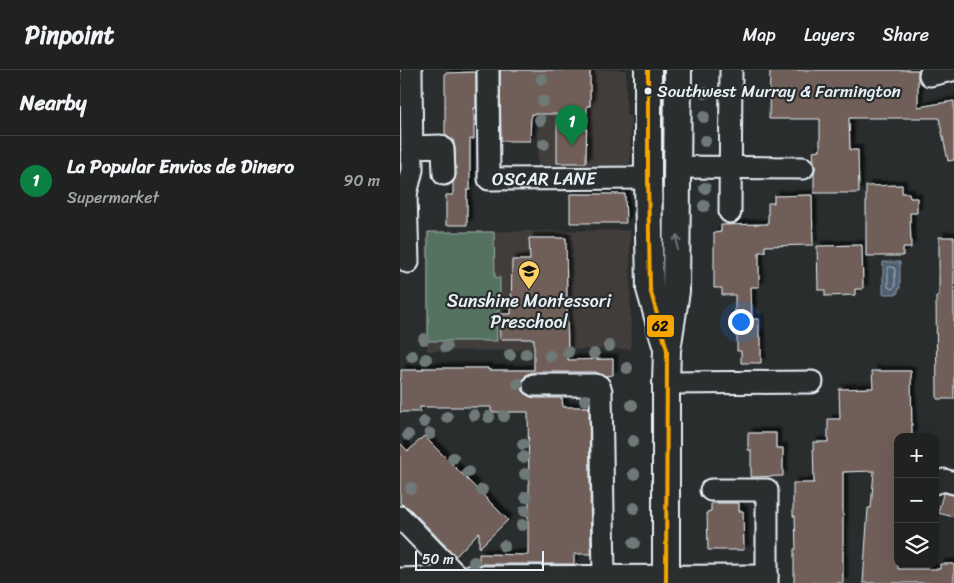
<!DOCTYPE html>
<meta charset="utf-8">
<style>
body{margin:0;font-family:Sriracha,sans-serif;background:#282a2a;color:#f1f3f6}
.controls{position:absolute;right:15px;bottom:15px;display:grid;overflow:hidden;border-radius:10px;box-shadow:0 5px 20px #0002}
.controls button{width:45px;height:45px;display:grid;place-items:center;padding:0;border:0;border-bottom:1px solid #3d3f40;background:#202222;color:#f1f3f6;font:25px sans-serif}
.scale{position:absolute;left:15px;bottom:12px;width:129px;box-sizing:border-box;padding-left:5px;border:2px solid #e8f1f8;border-top:0;font-size:14px;line-height:18px;white-space:nowrap;color:#e8f1f8;-webkit-text-stroke:4px #2a2d2e;paint-order:stroke}
.you{position:absolute;left:340px;top:251px;width:18px;height:18px;margin:-12px;border:4px solid #fff;border-radius:50%;background:#1a73e8;box-shadow:0 0 0 8px #1a73e833}
.badge{display:grid;place-items:center;width:32px;height:32px;border-radius:50%;background:#0b8043;color:#fff;font-size:16px;font-weight:700}
.pin{position:absolute;translate:-50% -41px;filter:drop-shadow(0 1px 2px #0008)}
.pin::after{content:'';position:absolute;top:26px;width:18px;height:15px;background:inherit;clip-path:polygon(0 0,100% 0,50% 100%)}
.list{margin:0;padding:0;list-style:none}
h2{display:flex;justify-content:space-between;align-items:center;height:65px;margin:0;padding:0 20px;font-size:21px}
h2 small{font-size:16px;font-weight:400;color:#a2a4a5}
.list li{display:grid;grid-template-columns:32px 1fr auto;gap:15px;align-items:center;box-sizing:border-box;height:90px;padding:0 20px;border-top:1px solid #3d3f40}
.list b{display:block;font-size:19px;white-space:nowrap}
.list p{margin:0;font-size:16px;white-space:nowrap;color:#a2a4a5}
.list em{font-size:16px;font-style:normal;color:#a2a4a5}
.icon{flex:none;width:28px;height:28px;fill:none;stroke:currentColor;stroke-width:2;stroke-linecap:round;stroke-linejoin:round}
.map{position:relative;flex:none;width:554px;height:513px;overflow:hidden}
header{display:flex;align-items:center;gap:30px;box-sizing:border-box;height:70px;padding:0 25px;background:#202222;border-bottom:1px solid #3d3f40}
header strong{font-size:24px}
nav{display:flex;gap:28px;margin-inline-start:auto;font-size:18px}
main{display:flex}
aside{flex:1;background:#202222}
.map>svg:first-child{display:block}
.built{fill:#3f3c3b}
.green{fill:#557160;stroke:#9eb1ac}
.water{fill:#4f6172;stroke:#8c9ba8}
.lines{fill:none;stroke-linecap:round;stroke-linejoin:round}
.shore{stroke:#abb7c2;stroke-width:1}
.building{fill:#705f58;stroke:#e8f1f8;filter:url(#shadow)}
.minor-casing{stroke:#e8f1f8;stroke-width:25}
.major-casing{stroke:#e8f1f8;stroke-width:30}
.minor{stroke:#2a2d2e;stroke-width:21}
.major{stroke:#2a2d2e;stroke-width:26}
.bus-1-casing{stroke:#2a2d2e;stroke-width:8}
.bus-1{stroke:#f7a600;stroke-width:4}
.tree{fill:#6e7978}
.oneway{stroke:#6c7275}
.bus-dot{fill:#e8f1f8;stroke:#2a2d2e;stroke-width:2}
.labels{text-anchor:middle;dominant-baseline:central;stroke-width:4.5;stroke-linejoin:round;paint-order:stroke}
.bus-label{font-size:17px;fill:#e8f1f8;stroke:#2a2d2e;text-anchor:start}
.street-label{font-size:18px;fill:#e8f1f8;stroke:#2a2d2e}
.poi-label{font-size:18px;fill:#e8f1f8;stroke:#2a2d2e}
.line-badge{stroke:#2a2d2e;stroke-width:2}
.pale-badge-label{font-size:14px;text-anchor:middle;font-weight:bold;fill:#111}
</style>
<header>
<strong>Pinpoint</strong>
<nav><a>Map</a><a>Layers</a><a>Share</a></nav>
</header>
<main>
<aside>
<h2>Nearby<small></small></h2>
<ul class="list">
<li><span class="badge">1</span><div><b>La Popular Envios de Dinero</b><p>Supermarket</p></div><em>90 m</em></li>
</ul>
</aside>
<div class="map">
<svg width="554" height="513" viewBox="0 0 554 513">
<defs>
<filter id="shadow"><feDropShadow dx="4.5" dy="-4.5" stdDeviation="1" flood-color="#0009"/></filter>
</defs>
<rect width="100%" height="100%" fill="#2a2d2e"/>
<filter id="ink" filterUnits="userSpaceOnUse"><feTurbulence type="fractalNoise" baseFrequency=".02" numOctaves="2"/><feDisplacementMap in="SourceGraphic" scale="10" xChannelSelector="R" yChannelSelector="G"/><feConvolveMatrix kernelMatrix="1 2 1 2 8 2 1 2 1" color-interpolation-filters="sRGB"/></filter>
<g filter="url(#ink)">
<g class="built">
<path d="M138 0H226V45L231 46 230 100 138 101Z"/>
<path d="M230 160 231 279 27 281 26 162Z"/>
</g>
<path class="green" d="M28 162H94L95 207 100 208V241L96 242 97 271H28Z"/>
<path class="water" d="M483 192H500V219H498V224H483Z"/>
<g class="lines">
<path class="shore" d="M489 197H493L495 199V216L492 219 488 217V199Z"/>
</g>
<g class="building">
<path d="M100 0H190V36H187L186 93H157V44H131L130 71H101Z"/>
<path d="M370 0H518V37L554 31V90L548 91 539 48H449L450 80H458L459 123H414V104L415 98 414 91 413 81 420 80V49H369Z"/>
<path d="M76 2V38H74V69H70V120H67V155H46V125H53V112L55 109 56 104 55 78 53 69H51L45 65V3Z"/>
<path d="M502 115V123H509L510 128H517V143H510L511 178H503V186H466V116Z"/>
<path d="M170 124H225L226 153H170Z"/>
<path d="M412 125 413 175 365 176V182H359V217H351L352 249H359V267H361V293H341V281H337V266H335V225H322V218H314V163L321 162V155L368 154V133H374V126Z"/>
<path d="M539 167H554V329H537L536 226H539Z"/>
<path d="M129 168H166L168 290 213 289V305L205 306 194 302H134L127 304 123 309 122 315 123 321 128 326 134 328H162L163 337H189L191 484H174V494H79V484L128 485V442H129V416L128 342H91V337H20V342H0V309H1V300H23V298H88V300H134V269H100L99 244H111L112 190H130Z"/>
<path d="M462 175 463 219H455V225L425 226V220H418L417 176Z"/>
<path d="M472 301H511L512 367H498V499H540V494H554V513H463L468 438H471L474 401 443 402V513H394V479H396L395 446H393V413H414L413 372H428V349H440L439 319 473 318Z"/>
<path d="M348 363H376V378H383V406L351 407V380H348Z"/>
<path d="M24 366 108 450 79 478V462L56 486 9 438 0 433V373L8 381Z"/>
<path d="M544 423 554 425V447L538 443 543 424Z"/>
<path d="M311 433H339V441H343L344 480H308L307 442 311 441Z"/>
</g>
<g class="lines">
<g class="minor-casing">
<g id="minor">
<path id="s1" d="M88 0 89 109 248 108"/>
<path d="M530 5 552 0"/>
<path d="M12 77 40 76 43 79 44 104"/>
<path d="M277 97 403 98"/>
<path d="M6 124 8 192"/>
<path d="M0 135 2 134 6 124 12 100 11 0"/>
<path d="M330 142 331 0"/>
<path d="M266 313 412 312"/>
<path d="M134 315H194L199 316 201 321 204 506"/>
<path d="M535 413 544 410 554 413"/>
<path d="M311 420H367V513"/>
<path d="M0 447 58 507"/>
<path d="M0 509 58 507 367 506"/>
</g>
</g>
<g class="major-casing">
<g id="major">
<path d="M248 0V108L250 219 265 272"/>
<path d="M266 513V313L267 280 276 221 278 0"/>
</g>
</g>
<use href="#minor" class="minor"/>
<use href="#major" class="major"/>
<g class="bus-1-casing">
<path id="bus-1" d="M248 0V108L250 219 267 280 266 513"/>
</g>
<use href="#bus-1" class="bus-1"/>
</g>
<g class="tree">
<circle cx="142" cy="9" r="6"/>
<circle cx="305" cy="23" r="6"/>
<circle cx="143" cy="31" r="6"/>
<circle cx="304" cy="47" r="6"/>
<circle cx="140" cy="50" r="6"/>
<circle cx="161" cy="50" r="6"/>
<circle cx="305" cy="71" r="6"/>
<circle cx="144" cy="74" r="6"/>
<circle cx="305" cy="118" r="6"/>
<circle cx="304" cy="136" r="6"/>
<circle cx="24" cy="269" r="6"/>
<circle cx="209" cy="276" r="6"/>
<circle cx="46" cy="277" r="6"/>
<circle cx="168" cy="282" r="6"/>
<circle cx="126" cy="284" r="6"/>
<circle cx="194" cy="284" r="6"/>
<circle cx="110" cy="285" r="6"/>
<circle cx="12" cy="286" r="6"/>
<circle cx="150" cy="286" r="6"/>
<circle cx="26" cy="289" r="6"/>
<circle cx="227" cy="298" r="6"/>
<circle cx="118" cy="314" r="6"/>
<circle cx="185" cy="330" r="6"/>
<circle cx="232" cy="335" r="6"/>
<circle cx="74" cy="345" r="6"/>
<circle cx="104" cy="346" r="6"/>
<circle cx="47" cy="347" r="6"/>
<circle cx="89" cy="347" r="6"/>
<circle cx="24" cy="352" r="6"/>
<circle cx="30" cy="364" r="6"/>
<circle cx="8" cy="365" r="6"/>
<circle cx="233" cy="371" r="6"/>
<circle cx="123" cy="374" r="6"/>
<circle cx="123" cy="387" r="6"/>
<circle cx="53" cy="388" r="6"/>
<circle cx="68" cy="402" r="6"/>
<circle cx="125" cy="404" r="6"/>
<circle cx="234" cy="404" r="6"/>
<circle cx="11" cy="418" r="6"/>
<circle cx="82" cy="420" r="6"/>
<circle cx="126" cy="427" r="6"/>
<circle cx="234" cy="438" r="6"/>
<circle cx="125" cy="441" r="6"/>
<circle cx="122" cy="455" r="6"/>
<circle cx="234" cy="473" r="6"/>
<circle cx="104" cy="476" r="6"/>
<circle cx="74" cy="492" r="6"/>
</g>
<defs><path id="oneway-shaft" d="M-6 0H5M1.5-3L5.5 0L1.5 3" fill="none" stroke-width="1.6" stroke-linecap="round" stroke-linejoin="round" transform="scale(1.25)"/></defs>
<use class="oneway" href="#oneway-shaft" transform="translate(277 172) rotate(-90)"/>
</g>
<defs>
<g id="school-pin" transform="scale(1.125)"><path d="M0 17L-7.5 6A9.5 9.5 0 1 1 7.5 6Z" fill="#ffd166" stroke="#2a2d2e"/><path d="M0-5L7-2L0 1L-7-2ZM-4 1L0 2.5L4 1V4Q0 6-4 4Z" fill="#111"/></g>
</defs>
<g fill-rule="evenodd">
<use href="#school-pin" x="129" y="201"/>
</g>
<circle class="bus-dot" cx="248" cy="21" r="4.5"/>
<g class="labels">
<g class="bus-label">
<text x="257" y="21">Southwest Murray &amp; Farmington</text>
</g>
<g class="street-label">
<text stroke="none"><textPath href="#s1" startOffset="164">OSCAR LANE</textPath></text>
</g>
<g class="poi-label">
<text x="129" y="231">Sunshine Montessori<tspan x="129" dy="21">Preschool</tspan></text>
</g>
</g>
<rect class="line-badge" x="246" y="244" width="29" height="24" rx="5" fill="#f7a600"/>
<g class="pale-badge-label">
<text x="260" y="261">62</text>
</g>
</svg>
<div class="controls">
<button>+</button>
<button>−</button>
<button><svg class="icon" aria-label="layers" viewBox="0 0 24 24"><path d="M12 4l9 5-9 5-9-5zM3 14l9 5 9-5"/></svg></button>
</div>
<div class="scale">50 m</div>
<div class="you"></div>
<div class="pin badge" style="left:172px;top:76px">1</div>
</div>
</main>
